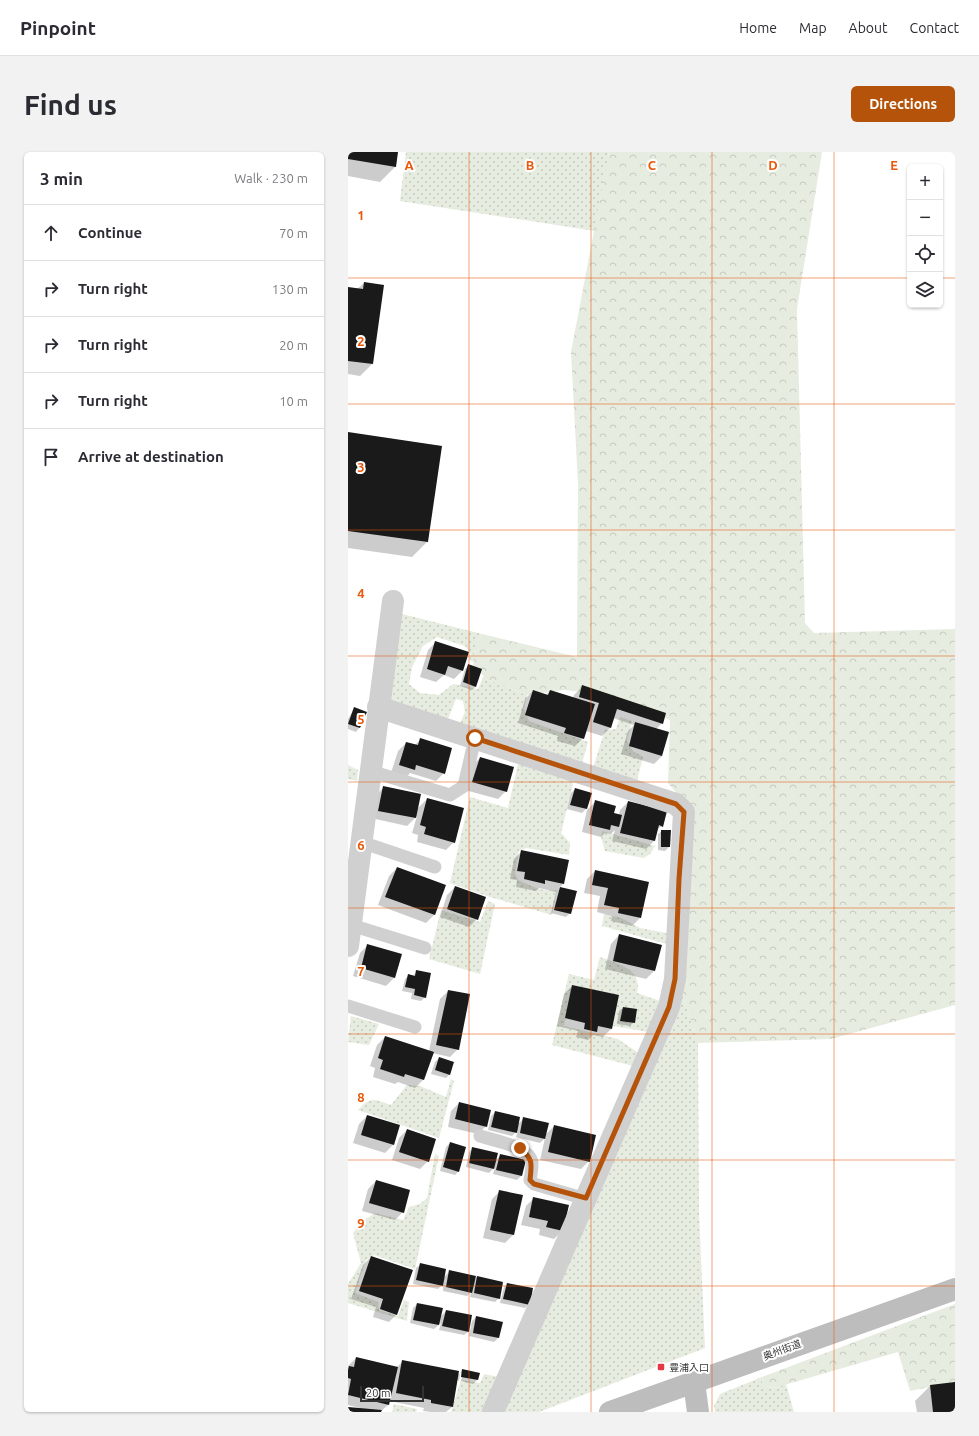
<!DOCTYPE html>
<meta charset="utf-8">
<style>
body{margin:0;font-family:Ubuntu,"Noto Sans JP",sans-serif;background:#f2f2f3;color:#2b2b33}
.controls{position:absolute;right:12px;top:12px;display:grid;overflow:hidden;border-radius:6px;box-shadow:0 1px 3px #0004}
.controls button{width:36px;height:36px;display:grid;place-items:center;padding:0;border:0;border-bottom:1px solid #e1e1e2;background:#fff;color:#2b2b33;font:20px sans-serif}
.scale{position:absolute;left:12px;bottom:10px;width:64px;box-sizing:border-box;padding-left:4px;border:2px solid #333;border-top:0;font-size:11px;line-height:14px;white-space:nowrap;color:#333;-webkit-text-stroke:3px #fff;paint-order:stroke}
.stop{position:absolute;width:12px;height:12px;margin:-9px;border:3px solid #b45309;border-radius:50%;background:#fff}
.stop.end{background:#b45309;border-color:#fff;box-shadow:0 1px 4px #0008}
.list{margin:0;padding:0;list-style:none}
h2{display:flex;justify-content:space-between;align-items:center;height:52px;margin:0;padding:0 16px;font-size:17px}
h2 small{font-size:13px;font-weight:400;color:#7c7c81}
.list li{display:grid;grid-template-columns:26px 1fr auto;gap:12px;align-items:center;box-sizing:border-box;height:56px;padding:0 16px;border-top:1px solid #e1e1e2}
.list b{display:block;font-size:15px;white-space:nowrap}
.list em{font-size:13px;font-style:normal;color:#7c7c81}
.icon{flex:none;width:22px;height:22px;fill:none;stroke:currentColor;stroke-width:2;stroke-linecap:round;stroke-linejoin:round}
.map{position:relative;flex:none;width:607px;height:1260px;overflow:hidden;border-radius:6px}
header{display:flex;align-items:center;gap:24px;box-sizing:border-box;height:56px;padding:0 20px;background:#fff;border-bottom:1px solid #e1e1e2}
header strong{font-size:19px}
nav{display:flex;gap:22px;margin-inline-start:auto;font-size:14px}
.intro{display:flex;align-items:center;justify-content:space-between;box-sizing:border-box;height:96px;padding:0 24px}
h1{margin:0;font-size:28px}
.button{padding:10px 18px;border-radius:6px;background:#b45309;color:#fff;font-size:14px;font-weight:700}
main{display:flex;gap:24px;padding:0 24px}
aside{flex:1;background:#fff;border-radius:6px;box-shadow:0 1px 3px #0004}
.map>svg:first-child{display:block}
.grass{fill:url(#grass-dots)}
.forest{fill:url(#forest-crowns)}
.shadow{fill:#0003}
.building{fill:#1a1a1a}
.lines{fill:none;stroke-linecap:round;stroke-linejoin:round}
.lane{stroke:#d0d0d0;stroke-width:13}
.street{stroke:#d0d0d0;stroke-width:22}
.secondary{stroke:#bdbdbd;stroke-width:22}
.route{stroke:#b45309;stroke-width:5}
.grid{fill:none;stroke:#e8590c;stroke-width:1;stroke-opacity:0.55}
.poi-dot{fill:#e63946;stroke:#fff;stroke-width:1.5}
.labels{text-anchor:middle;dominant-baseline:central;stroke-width:4;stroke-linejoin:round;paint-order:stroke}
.street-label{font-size:10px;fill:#333;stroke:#fff}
.poi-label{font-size:10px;fill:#333;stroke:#fff;text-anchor:start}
.grid-label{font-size:13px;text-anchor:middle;font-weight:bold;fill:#e8590c;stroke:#fff;stroke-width:4;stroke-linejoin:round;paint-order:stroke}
</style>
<header>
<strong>Pinpoint</strong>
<nav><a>Home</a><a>Map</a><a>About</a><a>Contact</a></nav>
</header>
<div class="intro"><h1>Find us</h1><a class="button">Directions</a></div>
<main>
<aside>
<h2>3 min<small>Walk · 230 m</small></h2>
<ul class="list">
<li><svg class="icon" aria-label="ahead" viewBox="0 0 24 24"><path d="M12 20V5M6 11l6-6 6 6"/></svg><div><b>Continue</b></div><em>70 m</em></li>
<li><svg class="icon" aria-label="right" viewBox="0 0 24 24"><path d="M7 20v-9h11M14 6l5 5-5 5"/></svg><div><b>Turn right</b></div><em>130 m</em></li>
<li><svg class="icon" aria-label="right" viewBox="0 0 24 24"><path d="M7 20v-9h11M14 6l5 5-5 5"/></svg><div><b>Turn right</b></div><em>20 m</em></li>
<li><svg class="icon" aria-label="right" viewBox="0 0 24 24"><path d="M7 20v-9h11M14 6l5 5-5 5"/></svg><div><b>Turn right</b></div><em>10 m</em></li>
<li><svg class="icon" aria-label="arrive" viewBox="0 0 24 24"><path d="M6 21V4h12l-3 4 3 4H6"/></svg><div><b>Arrive at destination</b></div></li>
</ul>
</aside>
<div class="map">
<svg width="607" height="1260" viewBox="0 0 607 1260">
<defs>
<pattern id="grass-dots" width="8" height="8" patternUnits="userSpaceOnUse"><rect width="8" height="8" fill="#e6ecdf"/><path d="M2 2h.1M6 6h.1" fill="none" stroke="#c6cbc0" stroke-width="1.8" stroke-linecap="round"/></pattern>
<pattern id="forest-crowns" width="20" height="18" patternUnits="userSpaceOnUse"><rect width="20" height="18" fill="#e6ecdf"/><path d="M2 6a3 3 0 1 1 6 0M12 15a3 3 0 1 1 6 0" fill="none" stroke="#c6cbc0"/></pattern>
</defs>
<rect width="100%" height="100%" fill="#fff"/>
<g class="grass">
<path d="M58 0H261L247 79 52 49Z"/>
<path d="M50 461 134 482 127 494 126 510 121 508 123 502 117 494 89 485 75 494 64 515 61 532 72 541 91 543 105 532 130 537 136 523 140 528 179 543 176 557 181 569 240 590 233 615 110 576 117 560 115 549 108 547 100 567 37 547Z"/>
<path d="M272 565 284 569 279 589 285 599 295 605 288 633 244 619 257 578 268 577Z"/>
<path d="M170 612 226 628 213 681 222 691 221 703 178 696 171 699 167 721 170 728C183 734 194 740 209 738L204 763 142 745 102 731 122 645 160 656Z"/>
<path d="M0 613 10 618 9 629 0 627Z"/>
<path d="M254 679 307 694 303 701 296 706 257 699 253 685Z"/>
<path d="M140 749 147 752 132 822 81 807 93 758 132 770Z"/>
<path d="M256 762 273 766 292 776 323 782 322 793 254 774Z"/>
<path d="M252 805C270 812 295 817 289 841L312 849 301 880 265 874 271 844 224 833 216 874 270 887 292 902 289 915 204 893 221 822 246 828Z"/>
<path d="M334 842 350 891 351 1061 357 1196 191 1260H156Z"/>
<path d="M3 864 31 872 21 893 0 890Z"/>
<path d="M103 927 106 929 91 986 10 958C23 944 26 947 43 953L59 933 72 934 98 945Z"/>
<path d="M87 1002 91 1004 67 1117 26 1103 18 1108 7 1141 30 1150 31 1158 50 1164 56 1148 61 1150 59 1169 0 1151V1132L13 1111 5 1081 15 1069 27 1061 55 1068 61 1055 72 1052 79 1046Z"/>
<path d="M136 1222 151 1225 136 1260H103L113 1228 132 1231Z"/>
<path d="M414 1225 415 1234 426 1236 438 1232 446 1260H367L366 1254 372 1242Z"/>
<path d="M46 1252 69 1257 68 1260H44Z"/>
</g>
<g class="forest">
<path d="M261 0H474L449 157 457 471 466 481 607 477V853L483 887 350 891 334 842 332 645 320 631 322 568 254 542 216 538 179 543 140 528 125 514 127 494 134 482 229 505 230 332 223 200Z"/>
<path d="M607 1152V1230L562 1239 550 1200 426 1236 415 1234 414 1225Z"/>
</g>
<g class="shadow">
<path d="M0 0H49L47 15 32 30 0 24Z"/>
<path d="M16 131 35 133 24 212 12 224 0 222V136L9 137Z"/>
<path d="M0 281 93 294 79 390 64 405 0 396Z"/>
<path d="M88 490 114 519 106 527 96 523 88 530 72 525 80 498Z"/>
<path d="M121 513 128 534 124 538 112 534 117 517Z"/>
<path d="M234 535 314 571 308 577 314 604 306 612 273 602 280 579 286 573 265 566 262 576 254 584 238 579 235 586 227 594 209 589 210 584 170 571 177 547 185 539 198 543 202 539 225 546 226 543Z"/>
<path d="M6 557 11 576 8 580 0 577V567Z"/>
<path d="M73 587 96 621 88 629 62 621 58 626 43 621 50 599 58 591 67 593Z"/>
<path d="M132 606 158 639 150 647 117 638 124 614Z"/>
<path d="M36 635 69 657 79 647 106 690 98 698 69 690 70 683 64 681 69 664 59 674 23 666 28 643Z"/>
<path d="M227 637 243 641 238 657 234 661 219 657 223 641Z"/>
<path d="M247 650 265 662 271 663 272 658 280 650 314 674 309 677 306 689 298 697 264 689 267 678 263 682 257 681 253 685 234 680 239 658Z"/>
<path d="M314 679 321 695 317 699 310 698V682Z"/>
<path d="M174 699 216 731 211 736 227 740 222 761 218 765 203 761 208 740 191 736 188 739 168 735 169 728 162 727 166 707Z"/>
<path d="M49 716 97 734 86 763 78 771 30 753 41 724Z"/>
<path d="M247 719 292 766 284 774 263 769 264 764 249 760 252 744 236 741 239 727Z"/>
<path d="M107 735 129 767 121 775 92 765 99 743Z"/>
<path d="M271 783 306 819 298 827 257 817 263 792Z"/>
<path d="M20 793 46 826 38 834 5 824 12 801Z"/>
<path d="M69 819 77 845 73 849 63 847 64 841 54 839 57 827 61 823 65 824Z"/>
<path d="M224 834 263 877 255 885 245 883 240 888 228 885 230 879 209 874 216 842Z"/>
<path d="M100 839 110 897 102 905 84 901 75 928 67 936 50 930 47 932 25 925 27 916 22 914 29 893 37 885 81 899 92 847Z"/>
<path d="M275 856 286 870 282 874 269 872 271 859Z"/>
<path d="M91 906 102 922 98 926 83 922 87 910Z"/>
<path d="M111 951 138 974 130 982 100 975 103 959Z"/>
<path d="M147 960 170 972 176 966 197 983 206 974 241 1009 233 1017 192 1008 197 986 192 991 168 985 170 978 164 984 140 978 143 964Z"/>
<path d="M19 964 51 974 45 993 37 1001 5 991 11 972Z"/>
<path d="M59 978 80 1009 72 1017 44 1008 51 986Z"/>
<path d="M102 991 110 1020 107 1023 92 1019 98 995Z"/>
<path d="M125 996 147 1009 153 1003 176 1009 173 1024 169 1028 145 1022 147 1015 141 1021 118 1015 121 1000Z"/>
<path d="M28 1029 55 1060 47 1068 14 1059 20 1037Z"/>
<path d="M152 1039 174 1044 165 1083 157 1091 135 1086 144 1047Z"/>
<path d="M186 1046 214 1079 206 1087 191 1083 192 1077 173 1073 178 1054Z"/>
<path d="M23 1105 49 1162 41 1170 25 1165 28 1155 3 1147 15 1113Z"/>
<path d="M72 1113 94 1133 90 1137 65 1132 68 1116Z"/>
<path d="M102 1119 126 1129 129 1125 151 1146 147 1150 122 1145 123 1140 119 1144 95 1139 96 1125Z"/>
<path d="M159 1132 181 1152 177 1156 152 1151 156 1135Z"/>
<path d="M69 1152 92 1165 98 1159 120 1180 116 1183 91 1178 93 1171 86 1177 62 1171 65 1156Z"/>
<path d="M128 1165 153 1170 150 1186 146 1190 121 1184 124 1169Z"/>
<path d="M8 1206 48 1216 55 1209 110 1223 115 1218 131 1221 129 1228 125 1232 113 1229 115 1221H112L111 1229 109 1228 104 1255 98 1260H83L75 1259 76 1256 41 1249 40 1253 32 1260H0V1256H12L0 1253V1214Z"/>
<path d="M607 1229V1260H569L567 1249 582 1234 605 1231Z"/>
</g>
<g class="building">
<path d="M0 0H50L48 15 0 7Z"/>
<path d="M16 130 36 133 25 212 0 209V135L15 137Z"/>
<path d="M0 280 94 294 80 390 0 379Z"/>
<path d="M87 489 121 500 115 519 100 514 97 523 79 517Z"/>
<path d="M120 512 134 517 128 535 115 530Z"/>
<path d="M234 533 318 561 315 572 269 557 263 576 245 570 251 551 231 545Z"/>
<path d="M185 538 200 543 202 538 247 552 236 587 216 581 218 576 177 563Z"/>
<path d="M6 555 19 560 12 576 0 572Z"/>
<path d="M287 570 321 580 314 604 281 594Z"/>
<path d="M72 586 104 596 97 622 68 613 67 618 51 613 58 590 70 593Z"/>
<path d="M132 605 166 615 159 640 124 630Z"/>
<path d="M35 634 73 642 68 666 30 659Z"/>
<path d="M227 636 244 641 239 657 222 653Z"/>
<path d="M79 646 116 656 107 691 76 682 78 675 72 673Z"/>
<path d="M247 648 268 654 266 661 274 663 271 675 263 673 262 678 241 673Z"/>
<path d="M280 649 319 659 315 675 311 673 307 689 272 681Z"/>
<path d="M313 678H323L322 695H313Z"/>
<path d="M173 698 221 708 216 732 197 728V732L176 727 177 720 169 719Z"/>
<path d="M49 715 98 733 87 763 37 745Z"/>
<path d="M247 718 301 730 293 766 270 761 271 756 256 753 260 736 244 733Z"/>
<path d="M107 734 138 745 130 768 99 757Z"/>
<path d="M212 735 229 739 223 762 206 758Z"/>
<path d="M271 782 314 793 307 819 265 809Z"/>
<path d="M19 792 54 802 47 826 13 816Z"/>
<path d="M68 818 83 821 78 846 66 843 67 837 57 835 60 822 67 824Z"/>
<path d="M224 833 271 843 264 877 250 874 249 880 236 877 237 871 217 866Z"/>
<path d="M100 838 122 842 111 898 88 893Z"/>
<path d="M275 855 289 857 287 871 272 869Z"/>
<path d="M37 884 86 900 76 928 57 922 56 925 32 917 35 908 30 906Z"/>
<path d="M91 905 106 910 102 923 87 918Z"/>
<path d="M111 950 143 958 139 975 107 967Z"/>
<path d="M147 959 172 965 169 981 143 975Z"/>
<path d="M19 963 52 973 46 993 13 983Z"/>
<path d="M175 965 201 971 197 987 172 981Z"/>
<path d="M206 973 248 983 242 1010 200 1000Z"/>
<path d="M59 977 88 987 81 1010 51 1000Z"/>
<path d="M102 990 118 995 111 1020 95 1015Z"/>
<path d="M124 995 150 1001 146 1017 121 1011Z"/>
<path d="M152 1002 178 1008 174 1024 148 1018Z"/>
<path d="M28 1028 62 1038 56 1061 21 1051Z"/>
<path d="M151 1038 175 1043 166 1083 142 1078Z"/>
<path d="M185 1045 221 1053 215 1079 198 1075 200 1069 181 1065Z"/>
<path d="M23 1104 65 1118 49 1163 32 1157 35 1147 11 1139Z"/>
<path d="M72 1111 98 1117 95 1134 68 1128Z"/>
<path d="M101 1118 128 1124 124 1141 98 1135Z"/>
<path d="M129 1124 155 1130 152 1147 126 1141Z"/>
<path d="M159 1131 185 1136 182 1153 155 1147Z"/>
<path d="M69 1151 95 1156 91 1173 65 1168Z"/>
<path d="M98 1158 124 1163 121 1180 94 1174Z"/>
<path d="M128 1164 155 1170 151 1186 125 1181Z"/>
<path d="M8 1205 50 1215 41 1253 0 1243 3 1227 0 1226V1218L1 1214 6 1215Z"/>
<path d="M54 1208 111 1219 105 1255 83 1251V1248L48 1241Z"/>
<path d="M114 1217 132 1221 130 1228 113 1225Z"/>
<path d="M607 1230V1260H585L582 1233Z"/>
<path d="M0 1255 34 1258 33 1260H0Z"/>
</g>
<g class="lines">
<g class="lane">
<path d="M22 619 102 643 116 634 127 586"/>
<path d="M13 690 87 715"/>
<path d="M3 773 77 796"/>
<path d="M0 854 67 875"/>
<path d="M132 984C147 989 182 994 184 1011 184 1016 183 1023 182 1028L186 1032 238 1047"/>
</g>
<g class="street">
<path d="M30 555 328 652 336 660 327 827 321 855 145 1260"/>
<path d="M0 794 45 449"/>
</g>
<g class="secondary">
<path d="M346 1230 350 1260"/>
<path d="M262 1260 607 1137"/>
</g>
</g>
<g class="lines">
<path class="route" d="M127 586 328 652 336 660 331 727 327 827 321 855 238 1046 186 1032 182 1028C184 1011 185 1007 172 996"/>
</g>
<path class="grid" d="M121 0V1260M243 0V1260M364 0V1260M486 0V1260M0 126H562M592 126H607M0 252H607M0 378H607M0 504H607M0 630H607M0 756H607M0 882H607M0 1008H607M0 1134H607"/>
<rect class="poi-dot" x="309" y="1211" width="8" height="8" rx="2"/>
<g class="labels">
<g class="street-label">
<text transform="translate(434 1198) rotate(-20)">奥州街道</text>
</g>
<g class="poi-label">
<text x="321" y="1215">豊浦入口</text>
</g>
</g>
<g class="grid-label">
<text x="61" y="18">A</text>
<text x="182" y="18">B</text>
<text x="304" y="18">C</text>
<text x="425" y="18">D</text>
<text x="546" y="18">E</text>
<text x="13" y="68">1</text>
<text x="13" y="194">2</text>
<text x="13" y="320">3</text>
<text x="13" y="446">4</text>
<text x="13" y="572">5</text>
<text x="13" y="698">6</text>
<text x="13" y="824">7</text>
<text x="13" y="950">8</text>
<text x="13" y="1076">9</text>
</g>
</svg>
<div class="controls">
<button>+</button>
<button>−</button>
<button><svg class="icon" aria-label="locate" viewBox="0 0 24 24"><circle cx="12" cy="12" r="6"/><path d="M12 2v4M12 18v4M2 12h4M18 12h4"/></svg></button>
<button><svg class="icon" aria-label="layers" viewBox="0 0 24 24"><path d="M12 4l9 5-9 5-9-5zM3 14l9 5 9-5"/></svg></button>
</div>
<div class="scale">20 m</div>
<div class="stop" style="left:127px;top:586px"></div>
<div class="stop end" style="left:172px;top:996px"></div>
</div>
</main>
